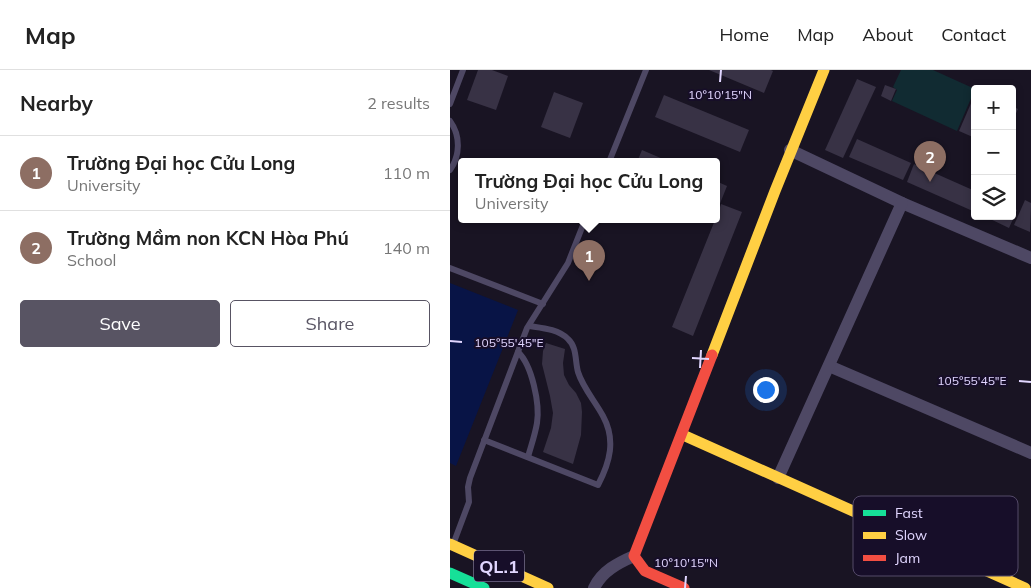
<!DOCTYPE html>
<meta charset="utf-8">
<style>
body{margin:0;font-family:Mulish,sans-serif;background:#f6f6f6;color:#222}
.controls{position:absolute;right:15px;top:15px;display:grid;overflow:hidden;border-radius:5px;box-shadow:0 2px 8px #0003}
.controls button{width:45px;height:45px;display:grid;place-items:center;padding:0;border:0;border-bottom:1px solid #e0e0e0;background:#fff;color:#222;font:25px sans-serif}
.you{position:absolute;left:315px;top:319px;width:18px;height:18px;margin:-12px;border:4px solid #fff;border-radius:50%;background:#1a73e8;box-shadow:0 0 0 8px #1a73e833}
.badge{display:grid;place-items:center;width:32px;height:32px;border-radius:50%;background:#585463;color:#fff;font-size:16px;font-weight:700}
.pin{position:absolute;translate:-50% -41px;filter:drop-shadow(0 1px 2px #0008)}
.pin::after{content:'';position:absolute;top:26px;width:18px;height:15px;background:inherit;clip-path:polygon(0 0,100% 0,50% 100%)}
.popup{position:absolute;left:8px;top:88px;width:262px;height:65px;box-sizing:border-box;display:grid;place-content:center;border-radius:5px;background:#fff;filter:drop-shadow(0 1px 4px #0005);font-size:16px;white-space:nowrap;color:#767676}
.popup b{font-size:19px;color:#222}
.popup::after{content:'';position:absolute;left:50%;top:100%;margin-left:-10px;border:10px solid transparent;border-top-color:#fff}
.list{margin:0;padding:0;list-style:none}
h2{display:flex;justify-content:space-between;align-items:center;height:65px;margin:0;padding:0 20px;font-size:21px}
h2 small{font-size:16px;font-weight:400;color:#767676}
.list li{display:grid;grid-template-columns:32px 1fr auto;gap:15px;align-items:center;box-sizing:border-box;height:75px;padding:0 20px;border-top:1px solid #e0e0e0}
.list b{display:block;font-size:19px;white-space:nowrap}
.list p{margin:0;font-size:16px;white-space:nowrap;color:#767676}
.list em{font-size:16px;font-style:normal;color:#767676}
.actions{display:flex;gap:10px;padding:15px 20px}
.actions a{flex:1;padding:11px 0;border:1px solid #585463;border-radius:5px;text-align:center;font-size:18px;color:#585463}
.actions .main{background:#585463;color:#fff}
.icon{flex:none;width:28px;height:28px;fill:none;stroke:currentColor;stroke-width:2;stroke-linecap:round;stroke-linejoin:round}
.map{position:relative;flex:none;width:581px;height:518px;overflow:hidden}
header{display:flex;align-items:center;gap:30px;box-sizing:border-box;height:70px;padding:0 25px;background:#fff;border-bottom:1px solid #e0e0e0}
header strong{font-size:24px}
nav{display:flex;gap:28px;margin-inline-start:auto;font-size:18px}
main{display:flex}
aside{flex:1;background:#fff}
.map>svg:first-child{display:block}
.green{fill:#112b32}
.water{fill:#081446}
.building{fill:#383245}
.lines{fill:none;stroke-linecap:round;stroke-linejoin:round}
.lane{stroke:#4e4864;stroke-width:6}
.street{stroke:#4e4864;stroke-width:12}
.fast{stroke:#16e098;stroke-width:11}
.slow{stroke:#ffcf43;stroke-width:11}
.jam{stroke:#f24e42;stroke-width:11}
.ticks{fill:none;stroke:#e1d6ff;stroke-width:2}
.labels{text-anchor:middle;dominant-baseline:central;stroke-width:4;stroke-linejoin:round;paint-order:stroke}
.shield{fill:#170e29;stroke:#a49abf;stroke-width:1}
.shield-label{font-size:18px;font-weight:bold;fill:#e1d6ff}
.key{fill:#170e29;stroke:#544a69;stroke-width:1}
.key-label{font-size:14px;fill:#e1d6ff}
.ticks-label{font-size:12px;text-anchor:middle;fill:#e1d6ff;stroke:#170e29;stroke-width:4;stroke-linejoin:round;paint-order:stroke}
</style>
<header>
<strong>Map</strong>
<nav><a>Home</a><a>Map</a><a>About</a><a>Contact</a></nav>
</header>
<main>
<aside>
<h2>Nearby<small>2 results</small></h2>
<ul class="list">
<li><span class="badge" style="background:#8d6e63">1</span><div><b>Trường Đại học Cửu Long</b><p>University</p></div><em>110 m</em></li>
<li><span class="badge" style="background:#8d6e63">2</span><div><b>Trường Mầm non KCN Hòa Phú</b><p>School</p></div><em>140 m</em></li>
</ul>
<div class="actions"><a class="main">Save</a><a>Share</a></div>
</aside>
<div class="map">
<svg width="581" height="518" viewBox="0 0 581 518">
<rect width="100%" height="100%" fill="#191423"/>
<path class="green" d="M451 0H483L525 19 507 61 442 31 447 20 443 17Z"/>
<path class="water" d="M0 213 68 240 6 396 0 393Z"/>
<g class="building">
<path d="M28 0H42L58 6 46 40 17 30Z"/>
<path d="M259 0H321L323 1 314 23Z"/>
<path d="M407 9 426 17 393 88 375 80Z"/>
<path d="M435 15 446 19 441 31 431 26Z"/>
<path d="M104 22 133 33 120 68 91 57Z"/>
<path d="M525 24V68L509 61Z"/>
<path d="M214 25 299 60 290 82 205 47Z"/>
<path d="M562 36 568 39 562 52Z"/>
<path d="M407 69 461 93 453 110 399 87Z"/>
<path d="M192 80 220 92H187Z"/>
<path d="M464 94 525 121V142L457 112Z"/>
<path d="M266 111 277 116 267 141H266Z"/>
<path d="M575 130 581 133 580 162 564 155Z"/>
<path d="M271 134 292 142 243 266 222 257 265 150H266Z"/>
<path d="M562 138 567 140 559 158 534 146H562Z"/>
<path d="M96 273 115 279 113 293 114 305 119 315 126 323 131 333 132 342 131 365 123 394 93 382 101 358 103 343 100 326 92 294 93 281Z"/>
</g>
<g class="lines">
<g class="lane">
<path d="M0 34 13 0"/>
<path d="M0 51C11 66 10 86 0 100"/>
<path d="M159 92 196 0"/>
<path d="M0 198 93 234"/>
<path d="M68 282C82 295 90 334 87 353 85 365 81 376 78 387"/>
<path d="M34 370 148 415C160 392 166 370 153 346 145 331 133 318 128 302 125 291 127 277 118 269 108 259 92 258 79 256"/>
<path d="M4 472 19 432 18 417 20 408 77 258 118 193 135 150"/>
</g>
<g class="street">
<path d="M340 80 452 133 581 188"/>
<path d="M379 296 581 383"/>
<path d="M328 408 452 133"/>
<path d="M144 518C152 501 168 493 184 486"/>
</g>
<path class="fast" d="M0 503 34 518"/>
<g class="slow">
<path d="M262 285 325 121 374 0"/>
<path d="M233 365 575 518"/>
<path d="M0 474 98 518"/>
</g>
<path class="jam" d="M234 518 195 501 184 486 262 285"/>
</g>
<path class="ticks" d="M270 12 271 0M0 271 12 272M242 288 259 289M250 298 251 280M569 311 581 312M235 518 236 506"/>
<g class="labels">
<rect class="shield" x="24" y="480.5" width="50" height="31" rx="4"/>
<g class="shield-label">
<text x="49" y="496">QL.1</text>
</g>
</g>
<rect x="403" y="426" width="165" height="80" rx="8" class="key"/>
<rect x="413" y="440" width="23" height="6" fill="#16e098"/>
<rect x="413" y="462" width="23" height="7" fill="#ffcf43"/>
<rect x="413" y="485" width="23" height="6" fill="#f24e42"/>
<g class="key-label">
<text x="445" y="448">Fast</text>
<text x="445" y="470">Slow</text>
<text x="445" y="493">Jam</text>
</g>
<g class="ticks-label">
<text x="270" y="29">10°10'15"N</text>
<text x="59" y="277">105°55'45"E</text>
<text x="522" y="315">105°55'45"E</text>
<text x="236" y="497">10°10'15"N</text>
</g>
</svg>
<div class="controls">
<button>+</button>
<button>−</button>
<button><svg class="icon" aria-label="layers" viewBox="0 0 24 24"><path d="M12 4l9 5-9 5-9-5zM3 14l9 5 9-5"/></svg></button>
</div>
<div class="you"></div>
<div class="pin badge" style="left:139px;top:211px;background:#8d6e63">1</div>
<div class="popup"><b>Trường Đại học Cửu Long</b>University</div>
<div class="pin badge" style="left:480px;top:112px;background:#8d6e63">2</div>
</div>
</main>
